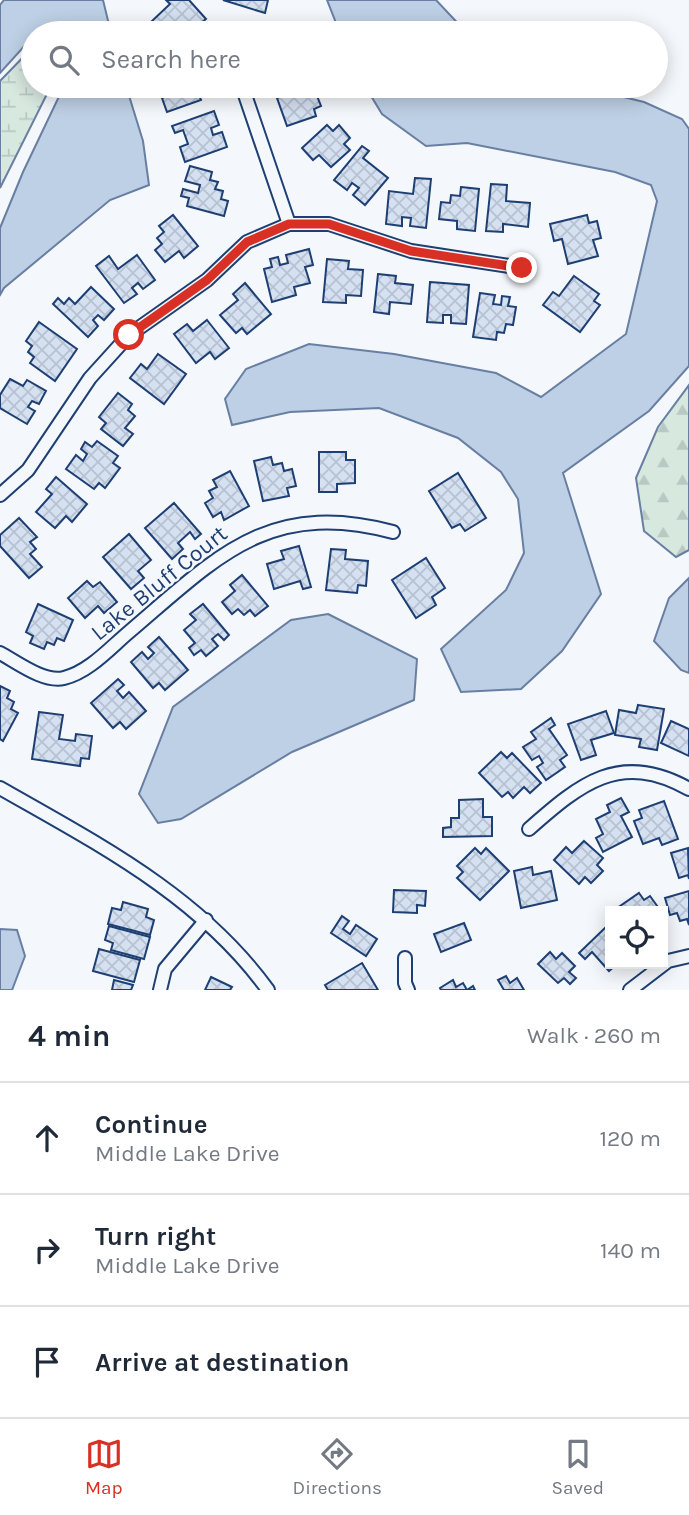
<!DOCTYPE html>
<meta charset="utf-8">
<style>
body{margin:0;font-family:Karla,sans-serif;background:#f6f6f7;color:#1f2937}
.controls{position:absolute;right:21px;bottom:21px;display:grid;overflow:hidden;border-radius:0px;box-shadow:0 4px 18px #0003}
.controls button{width:63px;height:63px;display:grid;place-items:center;padding:0;border:0;border-bottom:2px solid #e0e1e3;background:#fff;color:#1f2937;font:35px sans-serif}
.stop{position:absolute;width:21px;height:21px;margin:-16px;border:5px solid #d93025;border-radius:50%;background:#fff}
.stop.end{background:#d93025;border-color:#fff;box-shadow:0 2px 7px #0008}
.list{margin:0;padding:0;list-style:none}
h2{display:flex;justify-content:space-between;align-items:center;height:91px;margin:0;padding:0 28px;font-size:30px}
h2 small{font-size:23px;font-weight:400;color:#747a83}
.list li{display:grid;grid-template-columns:46px 1fr auto;gap:21px;align-items:center;box-sizing:border-box;height:112px;padding:0 28px;border-top:2px solid #e0e1e3}
.list b{display:block;font-size:26px;white-space:nowrap}
.list p{margin:0;font-size:23px;white-space:nowrap;color:#747a83}
.list em{font-size:23px;font-style:normal;color:#747a83}
.icon{flex:none;width:38px;height:38px;fill:none;stroke:currentColor;stroke-width:2;stroke-linecap:round;stroke-linejoin:round}
.map{position:relative;flex:none;width:689px;height:990px;overflow:hidden}
.search{position:absolute;background:#fff;box-shadow:0 4px 18px #0003;left:21px;right:21px;top:21px;height:77px;display:flex;align-items:center;gap:18px;box-sizing:border-box;padding:0 24px;border-radius:38px;color:#747a83;font-size:26px}
.sheet{height:427px;background:#fff}
nav{display:flex;justify-content:space-around;align-items:center;box-sizing:border-box;height:98px;border-top:2px solid #e0e1e3;background:#fff;font-size:19px;color:#747a83}
nav a{display:grid;justify-items:center;gap:4px}
nav .on{color:#d93025}
.map>svg:first-child{display:block}
.forest{fill:url(#forest-firs);stroke:#687fa3;stroke-width:2}
.wetland{fill:url(#wetland-marsh);stroke:#687fa3;stroke-width:2}
.water{fill:#bed0e5;stroke:#687fa3;stroke-width:2}
.building{fill:url(#building-cross-hatch);stroke:#1d3f73;stroke-width:2}
.lines{fill:none;stroke-linecap:round;stroke-linejoin:round}
.minor-casing{stroke:#1d3f73;stroke-width:16}
.minor{stroke:#f4f7fb;stroke-width:12}
.route{stroke:#d93025;stroke-width:9}
.labels{text-anchor:middle;dominant-baseline:central;stroke-width:5;stroke-linejoin:round;paint-order:stroke}
.street-label{font-size:23px;fill:#1d3f73;stroke:#f4f7fb}
</style>
<div class="map">
<svg width="689" height="990" viewBox="0 0 689 990">
<defs>
<pattern id="forest-firs" width="22" height="20" patternUnits="userSpaceOnUse" patternTransform="scale(1.75)"><rect width="22" height="20" fill="#d7e8df"/><path d="M5 1l3.5 6h-7zM16 11l3.5 6h-7z" fill="#b8c8c3"/></pattern>
<pattern id="wetland-marsh" width="20" height="14" patternUnits="userSpaceOnUse" patternTransform="scale(1.75)"><rect width="20" height="14" fill="#d7e8df"/><path d="M1 5h8M5 5V1M11 12h8M15 12V8" fill="none" stroke="#b8c8c3"/></pattern>
<pattern id="building-cross-hatch" width="8" height="8" patternUnits="userSpaceOnUse" patternTransform="scale(1.75)"><rect width="8" height="8" fill="#d5e0f0"/><path d="M0 0l8 8M0 8l8-8" fill="none" stroke="#b6c1d1"/></pattern>
</defs>
<rect width="100%" height="100%" fill="#f4f7fb"/>
<path class="forest" d="M689 385V550L676 557 644 531 636 478 658 427Z"/>
<path class="wetland" d="M33 47V86H48L47 94 0 188V81Z"/>
<g class="water">
<path d="M4 0H103L111 33H33V42H28L0 73V5Z"/>
<path d="M327 0H436L467 33H340Z"/>
<path d="M64 86H126L143 141 149 185 110 200 4 288 0 295V228L23 172Z"/>
<path d="M365 86H579L644 102 682 119 689 129V366L649 411 563 473 601 594 562 651 521 689 461 692 441 649 506 590 524 553 518 499 501 472 458 438 379 408 290 412 232 425 225 399 246 369 309 344 394 354 496 373 541 397 626 334 657 201 651 185 615 172 467 143 426 146 382 114Z"/>
<path d="M689 578V673L681 670 654 641 669 598Z"/>
<path d="M328 614 417 659 414 700 292 752 181 819 158 823 139 794 173 707 291 620Z"/>
<path d="M0 929 17 930 25 956 12 990H0Z"/>
</g>
<g class="building">
<path d="M166 0H189L206 19 193 30 187 23 181 29 185 33H163L152 21 170 4Z"/>
<path d="M223 0H268L265 13Z"/>
<path d="M274 25 277 33 291 27 293 33H261L260 30Z"/>
<path d="M167 86H186L190 96 198 93 201 100 167 112 162 98 170 95Z"/>
<path d="M289 86H313L321 106 314 109 316 116 287 126 277 98 284 95 282 88Z"/>
<path d="M214 111 219 125 211 128 213 135 222 132 227 147 185 162 180 147 188 144 183 130 175 133 172 126Z"/>
<path d="M327 125 333 131 339 125 350 138 344 144 350 150 331 167 319 155 313 160 302 148Z"/>
<path d="M362 146 369 151 363 158 388 178 365 205 353 195 359 188 352 183 347 190 334 180Z"/>
<path d="M190 166 212 172 210 180 218 182 215 189 223 191 221 199 228 201 224 216 187 206 189 198 181 196 183 189 198 193 200 185 185 181Z"/>
<path d="M415 178 431 179 426 228 410 226 411 218 402 217V226L386 224 389 191 413 194Z"/>
<path d="M491 184 507 185 506 201 530 203 528 227 503 224V232L486 231Z"/>
<path d="M461 187 479 189 475 231 457 229V221L439 219 441 202 450 203 451 195 460 196Z"/>
<path d="M173 215 198 246 184 258 179 251 165 262 155 250 162 244 157 238 164 232 159 226Z"/>
<path d="M587 215 589 223 597 221 601 238 593 240 598 256 568 264 562 239 554 241 550 224Z"/>
<path d="M309 249 313 265 305 267 310 283 294 287 296 295 272 302 264 269 272 267 270 259 278 257 280 265 288 263 286 255Z"/>
<path d="M137 255 155 280 143 289 138 283 132 288 137 294 124 303 96 266 109 256 118 269Z"/>
<path d="M327 259 349 261 348 269 363 270 361 296 346 295V303L323 302Z"/>
<path d="M378 274 396 276 395 283 413 285 411 304 390 302 389 314 374 312Z"/>
<path d="M574 276 599 294 594 301 600 305 580 332 543 305 553 292 559 296Z"/>
<path d="M430 282 469 285 466 324 451 323V315H443V323L427 322Z"/>
<path d="M245 283 271 314 247 334 242 328 236 333 220 315 238 300 233 294Z"/>
<path d="M91 287 114 309 104 320 98 315 93 320 98 326 88 337 53 304 58 298 64 304 69 298 75 304Z"/>
<path d="M480 293 495 295 493 304 501 305 502 296 510 297 508 306 516 307 513 325 506 324 504 333 497 332 496 340 473 337Z"/>
<path d="M207 320 229 348 215 359 210 352 196 363 174 334 187 324 193 331Z"/>
<path d="M39 322 77 349 55 381 30 363 34 357 28 352 32 346 26 341Z"/>
<path d="M158 354 186 374 164 404 130 378 141 364 147 369Z"/>
<path d="M10 379 23 386 27 380 46 391 39 404 32 401 28 407 35 411 27 424 0 408V395Z"/>
<path d="M118 393 132 404 128 410 135 416 125 428 133 434 123 446 101 429 106 423 99 417Z"/>
<path d="M97 441 118 456 113 463 120 468 105 488 99 483 94 489 66 469 76 455 83 461 87 454 81 449 85 442 92 447Z"/>
<path d="M319 452H346V460H355V483L337 484V492H319Z"/>
<path d="M271 457 273 465 282 463 284 471 292 469 296 486 287 488 289 496 263 501 254 461Z"/>
<path d="M230 471 249 506 224 520 221 512 213 517 205 503 213 498 209 491 217 487 213 480Z"/>
<path d="M458 473 486 518 465 531 460 524 452 528 429 491Z"/>
<path d="M56 477 87 504 72 522 66 516 55 528 36 512 52 494 46 489Z"/>
<path d="M174 503 201 534 195 539 190 532 178 543 183 549 172 559 145 528Z"/>
<path d="M19 518 37 537 30 542 36 549 30 554 42 567 29 578 0 546V535Z"/>
<path d="M129 534 151 560 138 571 144 578 131 589 103 557Z"/>
<path d="M299 546 311 587 303 589 300 581 274 589 267 564 284 559 281 551Z"/>
<path d="M331 549 346 550 345 559 368 561 366 586 358 585 357 593 326 590Z"/>
<path d="M426 558 445 588 432 597 436 605 416 618 392 580Z"/>
<path d="M242 575 268 606 255 616 250 610 244 615 238 609 232 614 222 602 235 591 230 585Z"/>
<path d="M87 581 93 587 100 582 117 602 104 613 98 606 85 618 68 598Z"/>
<path d="M38 604 73 620 64 641 57 638 54 645 47 642 44 649 30 643 33 636 26 632Z"/>
<path d="M203 604 229 635 224 640 218 634 212 639 218 646 206 656 201 650 194 655 189 648 195 643 184 630 196 620 190 614Z"/>
<path d="M159 637 188 670 165 690 159 683 153 688 131 662 142 652 148 659 154 653 148 647Z"/>
<path d="M118 679 124 685 117 691 123 698 129 692 146 711 126 729 120 722 113 728 91 703Z"/>
<path d="M0 686 10 691 7 698 14 702 11 709 18 713 3 741 0 739Z"/>
<path d="M638 705 664 709 657 750 639 747 641 739 615 735 619 710 636 713Z"/>
<path d="M606 711 614 733 591 740 596 755 581 760 568 724Z"/>
<path d="M39 712 63 715 59 739 75 741 76 734 92 736 89 759 81 758 80 766 32 759Z"/>
<path d="M551 718 555 725 549 729 567 755 560 760 565 767 546 780 537 767 543 763 539 756 532 760 523 747 536 739 531 732Z"/>
<path d="M671 721 689 729V756L661 743Z"/>
<path d="M501 752 507 758 512 753 541 783 530 793 524 787 513 798 508 792 502 797 479 773Z"/>
<path d="M621 798 629 812 621 816 632 837 603 852 596 838 603 834 596 819 610 812 607 805Z"/>
<path d="M483 799V817H492V836L443 837V828L451 827V818H459V800Z"/>
<path d="M664 801 678 839 662 845 659 838 643 844 634 821 642 818 639 810Z"/>
<path d="M584 841 603 858 597 865 603 871 591 883 585 877 579 884 554 860 566 847 572 853Z"/>
<path d="M475 848 481 854 486 848 509 871 480 900 457 878 463 872 457 866Z"/>
<path d="M688 848 689 879 688 875 679 878 671 853Z"/>
<path d="M532 867 533 875 551 871 557 900 521 908 514 871Z"/>
<path d="M394 890 426 891 425 906 417 905V913L393 912Z"/>
<path d="M689 891V925L687 919 680 921 677 913 670 915 665 898Z"/>
<path d="M639 893 644 900 650 896 660 910 613 911Z"/>
<path d="M123 902 148 909 146 917 154 920 150 935 108 924 112 908 121 910Z"/>
<path d="M342 916 349 921 343 929 350 934 356 925 377 939 366 956 331 933Z"/>
<path d="M464 923 471 940 441 952 434 934Z"/>
<path d="M109 926 150 937 144 959 111 950 113 943 105 940Z"/>
<path d="M606 927 610 932V964H617L609 971 592 952 585 959 579 953Z"/>
<path d="M99 949 140 960 134 982 93 971Z"/>
<path d="M550 952 556 959 562 953 575 966 569 972 576 978 570 984 564 978 558 983 538 964Z"/>
<path d="M362 963 378 990H328L325 985Z"/>
<path d="M506 976 510 983 517 978 524 990H504L498 980Z"/>
<path d="M211 977 232 987 230 990H205Z"/>
<path d="M114 980 133 985 131 990H112Z"/>
<path d="M453 980 456 987 463 983 467 990 473 986 475 990H441L440 988Z"/>
</g>
<g class="lines">
<g class="minor-casing">
<g id="minor">
<path d="M242 86 289 224"/>
<path d="M0 495 28 470 90 378 129 335 207 280 247 242 289 224H329L411 251 522 268"/>
<path d="M0 653C17 662 44 683 64 678 89 672 110 648 129 632 217 557 268 499 393 532"/>
<path d="M0 788C98 844 200 896 268 990"/>
<path d="M529 829C580 784 620 750 689 789"/>
<path d="M405 958V983L408 990"/>
<path d="M160 990 165 969 206 920"/>
<path d="M630 990 668 961 689 956"/>
</g>
</g>
<use href="#minor" class="minor"/>
</g>
<g class="lines">
<path class="route" d="M129 335 207 280 247 242 289 224H329L411 251 522 268"/>
</g>
<g class="labels">
<g class="street-label">
<text transform="translate(159 583) rotate(-39)">Lake Bluff Court</text>
</g>
</g>
</svg>
<div class="controls">
<button><svg class="icon" aria-label="locate" viewBox="0 0 24 24"><circle cx="12" cy="12" r="6"/><path d="M12 2v4M12 18v4M2 12h4M18 12h4"/></svg></button>
</div>
<div class="stop" style="left:129px;top:335px"></div>
<div class="stop end" style="left:522px;top:268px"></div>
<div class="search"><svg class="icon" aria-label="search" viewBox="0 0 24 24"><circle cx="10" cy="10" r="6"/><path d="M15 15l6 6"/></svg>Search here</div>
</div>
<section class="sheet">
<h2>4 min<small>Walk · 260 m</small></h2>
<ul class="list">
<li><svg class="icon" aria-label="ahead" viewBox="0 0 24 24"><path d="M12 20V5M6 11l6-6 6 6"/></svg><div><b>Continue</b><p>Middle Lake Drive</p></div><em>120 m</em></li>
<li><svg class="icon" aria-label="right" viewBox="0 0 24 24"><path d="M7 20v-9h11M14 6l5 5-5 5"/></svg><div><b>Turn right</b><p>Middle Lake Drive</p></div><em>140 m</em></li>
<li><svg class="icon" aria-label="arrive" viewBox="0 0 24 24"><path d="M6 21V4h12l-3 4 3 4H6"/></svg><div><b>Arrive at destination</b></div></li>
</ul>
</section>
<nav>
<a class="on"><svg class="icon" aria-label="map" viewBox="0 0 24 24"><path d="M3 6l6-2 6 2 6-2v14l-6 2-6-2-6 2zM9 4v14M15 6v14"/></svg>Map</a>
<a><svg class="icon" aria-label="directions" viewBox="0 0 24 24"><path d="M12 3l9 9-9 9-9-9zM9 14v-3h6M13 9l2 2-2 2"/></svg>Directions</a>
<a><svg class="icon" aria-label="saved" viewBox="0 0 24 24"><path d="M7 4h10v16l-5-4-5 4z"/></svg>Saved</a>
</nav>
